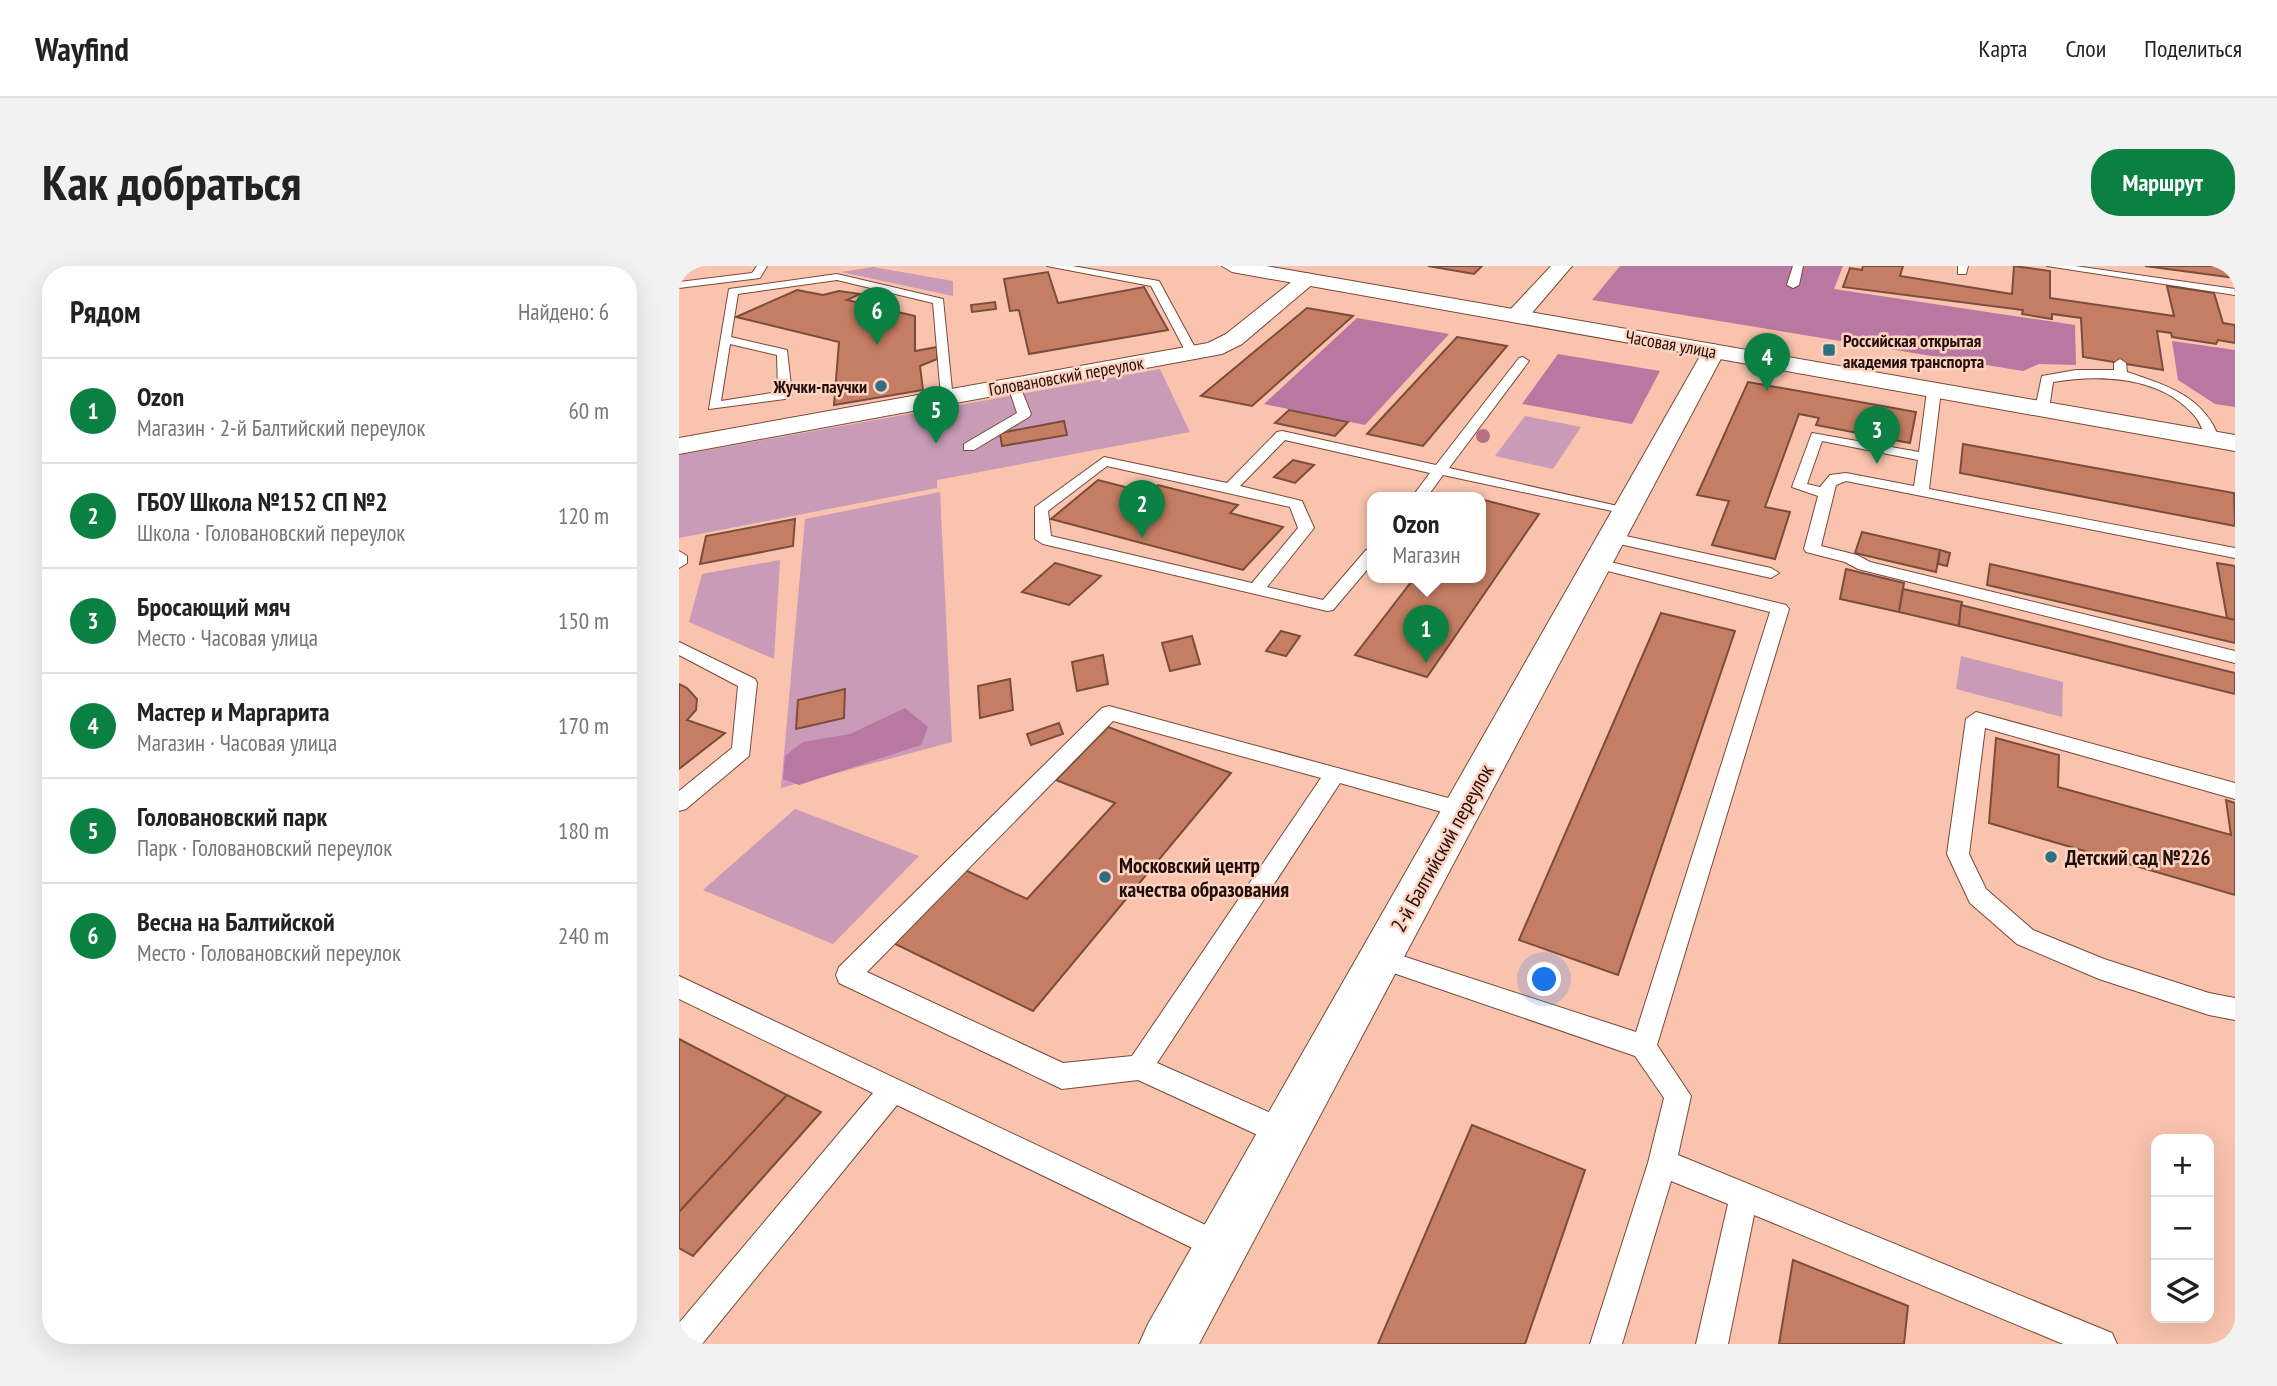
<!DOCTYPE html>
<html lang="ru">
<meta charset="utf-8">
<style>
body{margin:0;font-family:"PT Sans Narrow",sans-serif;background:#f2f2f2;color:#222}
.controls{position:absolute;right:21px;bottom:21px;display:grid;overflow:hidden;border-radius:14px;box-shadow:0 7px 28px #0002}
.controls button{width:63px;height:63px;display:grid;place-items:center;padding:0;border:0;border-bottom:2px solid #e0e0e0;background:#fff;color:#222;font:35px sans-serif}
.you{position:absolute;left:866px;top:714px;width:24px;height:24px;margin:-18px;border:5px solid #fff;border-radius:50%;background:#1a73e8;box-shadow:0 0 0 10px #1a73e833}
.badge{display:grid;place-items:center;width:46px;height:46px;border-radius:50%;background:#0b8043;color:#fff;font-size:23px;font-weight:700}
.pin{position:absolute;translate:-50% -58px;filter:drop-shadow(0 2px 4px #0008)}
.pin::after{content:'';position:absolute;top:37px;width:24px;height:21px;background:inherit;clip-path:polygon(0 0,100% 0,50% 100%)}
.popup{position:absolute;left:688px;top:226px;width:119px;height:91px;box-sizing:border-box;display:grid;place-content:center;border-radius:14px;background:#fff;filter:drop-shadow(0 2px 5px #0005);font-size:23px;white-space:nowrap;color:#767676}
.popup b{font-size:26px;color:#222}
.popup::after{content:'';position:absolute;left:50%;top:100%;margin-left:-14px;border:14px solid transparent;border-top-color:#fff}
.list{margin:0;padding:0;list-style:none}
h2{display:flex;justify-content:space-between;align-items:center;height:91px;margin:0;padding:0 28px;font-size:30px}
h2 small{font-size:23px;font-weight:400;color:#767676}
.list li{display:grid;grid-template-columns:46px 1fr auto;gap:21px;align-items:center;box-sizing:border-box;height:105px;padding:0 28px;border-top:2px solid #e0e0e0}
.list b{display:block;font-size:26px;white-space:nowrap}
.list p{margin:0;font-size:23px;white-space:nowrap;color:#767676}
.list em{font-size:23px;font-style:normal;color:#767676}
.icon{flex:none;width:38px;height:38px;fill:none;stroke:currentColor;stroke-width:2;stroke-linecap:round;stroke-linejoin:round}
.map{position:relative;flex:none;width:1556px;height:1078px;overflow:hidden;border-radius:28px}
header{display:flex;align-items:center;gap:42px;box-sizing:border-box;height:98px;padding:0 35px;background:#fff;border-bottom:2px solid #e0e0e0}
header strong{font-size:33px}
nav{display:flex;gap:38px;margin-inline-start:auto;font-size:24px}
.intro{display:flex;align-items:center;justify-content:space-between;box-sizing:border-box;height:168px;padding:0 42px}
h1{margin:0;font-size:49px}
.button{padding:18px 32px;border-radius:28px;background:#0b8043;color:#fff;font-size:24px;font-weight:700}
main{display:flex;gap:42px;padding:0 42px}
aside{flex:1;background:#fff;border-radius:28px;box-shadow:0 7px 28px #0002}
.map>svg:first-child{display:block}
.green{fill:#c99bb7}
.forest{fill:#b878a1}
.building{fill:#c57e63;stroke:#7b4d3c;stroke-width:2}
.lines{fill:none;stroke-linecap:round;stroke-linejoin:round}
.service-casing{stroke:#784a39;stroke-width:2}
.minor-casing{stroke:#784a39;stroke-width:2}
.tertiary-casing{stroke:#784a39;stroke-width:2}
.service{fill:#fff;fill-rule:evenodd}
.minor{fill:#fff;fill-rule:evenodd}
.tertiary{fill:#fff;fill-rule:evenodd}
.tree{fill:#b47185}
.poi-dot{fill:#2f6f83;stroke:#ffd3c2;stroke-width:2.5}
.labels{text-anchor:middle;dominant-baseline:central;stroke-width:5;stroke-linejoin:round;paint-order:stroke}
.far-poi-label{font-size:18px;font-weight:bold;fill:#210e08;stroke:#ffd3c2;text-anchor:start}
.far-street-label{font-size:18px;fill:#210e08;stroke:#ffd3c2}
.street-label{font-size:21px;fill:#210e08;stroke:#ffd3c2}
.poi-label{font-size:21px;font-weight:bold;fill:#210e08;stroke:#ffd3c2;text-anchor:start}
</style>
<header>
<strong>Wayfind</strong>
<nav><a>Карта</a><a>Слои</a><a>Поделиться</a></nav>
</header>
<div class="intro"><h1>Как добраться</h1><a class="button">Маршрут</a></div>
<main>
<aside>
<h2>Рядом<small>Найдено: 6</small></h2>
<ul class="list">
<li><span class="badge">1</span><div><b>Ozon</b><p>Магазин · 2-й Балтийский переулок</p></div><em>60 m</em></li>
<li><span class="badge">2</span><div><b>ГБОУ Школа №152 СП №2</b><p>Школа · Головановский переулок</p></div><em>120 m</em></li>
<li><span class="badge">3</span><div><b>Бросающий мяч</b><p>Место · Часовая улица</p></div><em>150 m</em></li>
<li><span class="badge">4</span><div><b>Мастер и Маргарита</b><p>Магазин · Часовая улица</p></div><em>170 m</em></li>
<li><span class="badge">5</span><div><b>Головановский парк</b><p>Парк · Головановский переулок</p></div><em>180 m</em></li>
<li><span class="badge">6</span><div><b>Весна на Балтийской</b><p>Место · Головановский переулок</p></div><em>240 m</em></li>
</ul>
</aside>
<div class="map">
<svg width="1556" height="1078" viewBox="0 0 1556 1078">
<rect width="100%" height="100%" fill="#f9c3ae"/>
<g class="green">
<path d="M194 1 274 15V30L162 6Z"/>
<path d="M481 103 511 166 258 214V222L0 272V189Z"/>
<path d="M846 150 902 161 874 203 816 190Z"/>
<path d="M261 226 273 476 102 522 126 253Z"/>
<path d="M101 294 95 393 10 356 23 308Z"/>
<path d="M1282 390 1384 416 1383 451 1277 423Z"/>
<path d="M116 543 240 590 154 678 24 624Z"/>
</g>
<g class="forest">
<path d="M941 0H1164L1155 23 1396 59 1397 99 1360 98 1344 105 913 34Z"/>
<path d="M678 52 770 68 686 159 585 138Z"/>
<path d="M1493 75 1556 84V141L1536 138 1499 114Z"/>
<path d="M879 88 981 105 953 158 843 138Z"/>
<path d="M226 442 249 461 242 479 120 519 104 513 106 490 124 476 171 468Z"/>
</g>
<g class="building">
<path d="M749 0H803L795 8Z"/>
<path d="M1184 0H1224L1221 10 1333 28 1335 0 1371 5V32L1495 50 1488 20 1535 27 1544 57 1556 59V77L1539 74 1537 78 1493 71 1492 67 1478 65 1484 104 1404 91 1402 52 1373 48V53L1343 48 1344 44 1164 21 1171 2 1183 4Z"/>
<path d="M1466 0H1556V12Z"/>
<path d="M369 6 379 37 465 21 489 64 350 88 340 44 331 45 325 13Z"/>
<path d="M118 24 144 29 160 25 181 28 168 34 236 50V85L258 81V93L241 100 244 124 155 139 160 76 57 51Z"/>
<path d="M316 36 317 43 293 46 292 39Z"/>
<path d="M628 42 674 50 573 140 522 130Z"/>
<path d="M778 71 828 80 744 180 688 168Z"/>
<path d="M1069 116 1237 146 1231 177 1137 159 1140 152 1120 148 1086 241 1111 246 1096 293 1033 279 1050 235 1018 229Z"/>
<path d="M610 144 669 156 656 170 596 157Z"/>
<path d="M385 155 388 169 323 180 321 167Z"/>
<path d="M1284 178 1555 227 1556 260 1281 207Z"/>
<path d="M614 194 635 199 616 217 595 211Z"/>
<path d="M419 214 469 227 479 219 559 239 551 247 604 261 564 304 372 253Z"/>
<path d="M801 233 860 248 748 411 676 389 736 311H801Z"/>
<path d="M116 253 114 280 21 298 27 270Z"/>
<path d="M1183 266 1261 284 1257 306 1176 287Z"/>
<path d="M1261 284 1271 287 1268 300 1259 298Z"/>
<path d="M376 297 422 310 390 339 343 326Z"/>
<path d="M1538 297 1556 300V354L1548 352Z"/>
<path d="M1311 298 1556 354V377L1308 319Z"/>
<path d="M1167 303 1225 317 1220 346 1161 333Z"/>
<path d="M1224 323 1283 336 1280 360 1220 346Z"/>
<path d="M1282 339 1556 407V428L1280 360Z"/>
<path d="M982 347 1056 365 939 709 840 674Z"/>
<path d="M602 365 621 370 607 390 587 385Z"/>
<path d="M513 370 521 398 491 405 483 377Z"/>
<path d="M424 389 429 418 398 425 393 396Z"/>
<path d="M331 413 334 444 301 452 299 420Z"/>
<path d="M0 418 8 422 18 433 17 444 8 454 46 467 0 503Z"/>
<path d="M166 423 165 452 117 463 119 434Z"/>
<path d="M380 457 384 468 352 479 348 468Z"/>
<path d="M429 461 552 507 354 745 214 677 286 604 348 633 436 537 377 514Z"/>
<path d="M1317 472 1380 489 1379 521 1552 569 1547 534 1556 537V629L1310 557Z"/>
<path d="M0 773 108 829 0 946Z"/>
<path d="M108 829 142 846 14 990 0 982V946Z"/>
<path d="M793 859 906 904 846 1078H699Z"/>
<path d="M1114 994 1229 1040 1225 1078H1100Z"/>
</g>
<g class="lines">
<g class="service-casing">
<g id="service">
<path d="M78 0H88L81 12 0 22V16L73 7Z"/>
<path d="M368 0H393L480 15 519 87 509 90 472 20Z"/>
<path d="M1114 0H1124L1120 19 1114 22 1108 19Z"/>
<path d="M1279 0H1289L1287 8H1279Z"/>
<path d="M1368 0H1396L1556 23V29Z"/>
<path d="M158 8 264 33 274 134 262 131 254 37 158 14 59 28 52 71 108 84 113 129 106 133 30 143 50 23ZM51 78 98 89 99 126 42 135Z"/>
<path d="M844 91 850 95 770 202 952 243V249L764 209 748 231H733L751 207 606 174 561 220 623 235 635 262 588 321 644 334 687 284 693 282V298L654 344 648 345 364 278 356 273V241L425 191 548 217 598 166 603 165 757 199 840 92ZM428 200 611 241 619 262 573 317 372 270 369 245Z"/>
<path d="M1441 93 1447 97 1448 106C1489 120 1525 130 1541 174L1539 177H1529C1524 167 1522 156 1514 148 1480 110 1420 108 1374 116L1370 143 1363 147 1356 143 1363 110 1397 104H1435V97Z"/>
<path d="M335 116 341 120 352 148 350 151 295 184H285V178L338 147 329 120Z"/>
<path d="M1255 121 1262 125 1250 223 1556 282V292L1167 215 1157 219 1142 280 1178 289 1191 296 1556 385V397L1179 303 1166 296 1127 286 1125 283 1139 230 1113 221 1133 167 1240 186 1248 125ZM1143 175 1239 194 1235 220 1167 207 1151 209 1141 221 1128 218Z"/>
<path d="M933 267 1092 302 1100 307 1092 312 927 275V269Z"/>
<path d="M0 285 8 290V297L0 302Z"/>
<path d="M919 293 1107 339 1110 343 978 779 1012 830 999 889 1433 1067 1438 1078H1384L1075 949 1049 1078H1017L1049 938 992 915 943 1078H911L969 897 985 832 956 790 694 700 690 693 694 686 702 683 957 766 1091 346 913 301 911 298Z"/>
<path d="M0 376 76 413 78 417 70 490 7 543 0 545V525L53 482 59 420 0 389Z"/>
<path d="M430 440 784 536 791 538 795 544 791 550 784 552 661 517 478 797 617 858 621 868 617 878 607 882 459 814 383 823 160 717 157 709 160 701 423 442ZM434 455 642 512 453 790 384 797 188 706Z"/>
<path d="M1297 446 1556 517V533L1306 462 1290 588 1307 623 1354 664 1425 693 1530 727 1556 732V754L1530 749 1420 713 1338 678 1291 637 1268 588 1287 453Z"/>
<path d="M0 710 552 971 557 981 552 991 542 996 532 991 218 839 23 1078H0V1057L194 827 0 733Z"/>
</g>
</g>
<g class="minor-casing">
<g id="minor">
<path d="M872 0H893L846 55H830L827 50 830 45Z"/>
<path d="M628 7 638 13 635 17 563 78 543 88 0 188V172L529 77 547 68 621 9Z"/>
<path d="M1035 78 1046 85 520 1078H460L469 1058 1024 85Z"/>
</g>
</g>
<g class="tertiary-casing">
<path id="tertiary" d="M543 0H587L1556 169V185L553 6Z"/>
</g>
<use href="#service" class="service"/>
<use href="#minor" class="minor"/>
<use href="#tertiary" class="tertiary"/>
</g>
<circle class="tree" cx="804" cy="170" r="7"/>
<g class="poi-dot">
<rect x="1143" y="77" width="14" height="14" rx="3.5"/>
<circle cx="202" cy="120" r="7"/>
<circle cx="1372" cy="591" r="7"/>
<circle cx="426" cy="611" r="7"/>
</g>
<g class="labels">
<g class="far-poi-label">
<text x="1164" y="74">Российская открытая<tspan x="1164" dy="21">академия транспорта</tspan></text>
<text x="188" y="120" text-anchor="end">Жучки-паучки</text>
</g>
<g class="far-street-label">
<text transform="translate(992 78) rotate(10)">Часовая улица</text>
<text transform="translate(387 110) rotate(-10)">Головановский переулок</text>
</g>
<g class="street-label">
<text transform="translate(763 582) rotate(-61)">2-й Балтийский переулок</text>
</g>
<g class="poi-label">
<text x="1386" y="591">Детский сад №226</text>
<text x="440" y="599">Московский центр<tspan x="440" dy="24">качества образования</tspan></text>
</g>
</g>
</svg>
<div class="controls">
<button>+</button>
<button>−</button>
<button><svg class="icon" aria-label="layers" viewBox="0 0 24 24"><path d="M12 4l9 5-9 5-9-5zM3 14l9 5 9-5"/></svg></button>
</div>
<div class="you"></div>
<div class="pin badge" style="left:747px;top:397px">1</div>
<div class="popup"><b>Ozon</b>Магазин</div>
<div class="pin badge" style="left:463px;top:272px">2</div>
<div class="pin badge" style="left:1198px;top:198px">3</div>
<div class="pin badge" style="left:1088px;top:125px">4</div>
<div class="pin badge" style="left:257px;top:178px">5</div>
<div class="pin badge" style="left:198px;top:79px">6</div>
</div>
</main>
